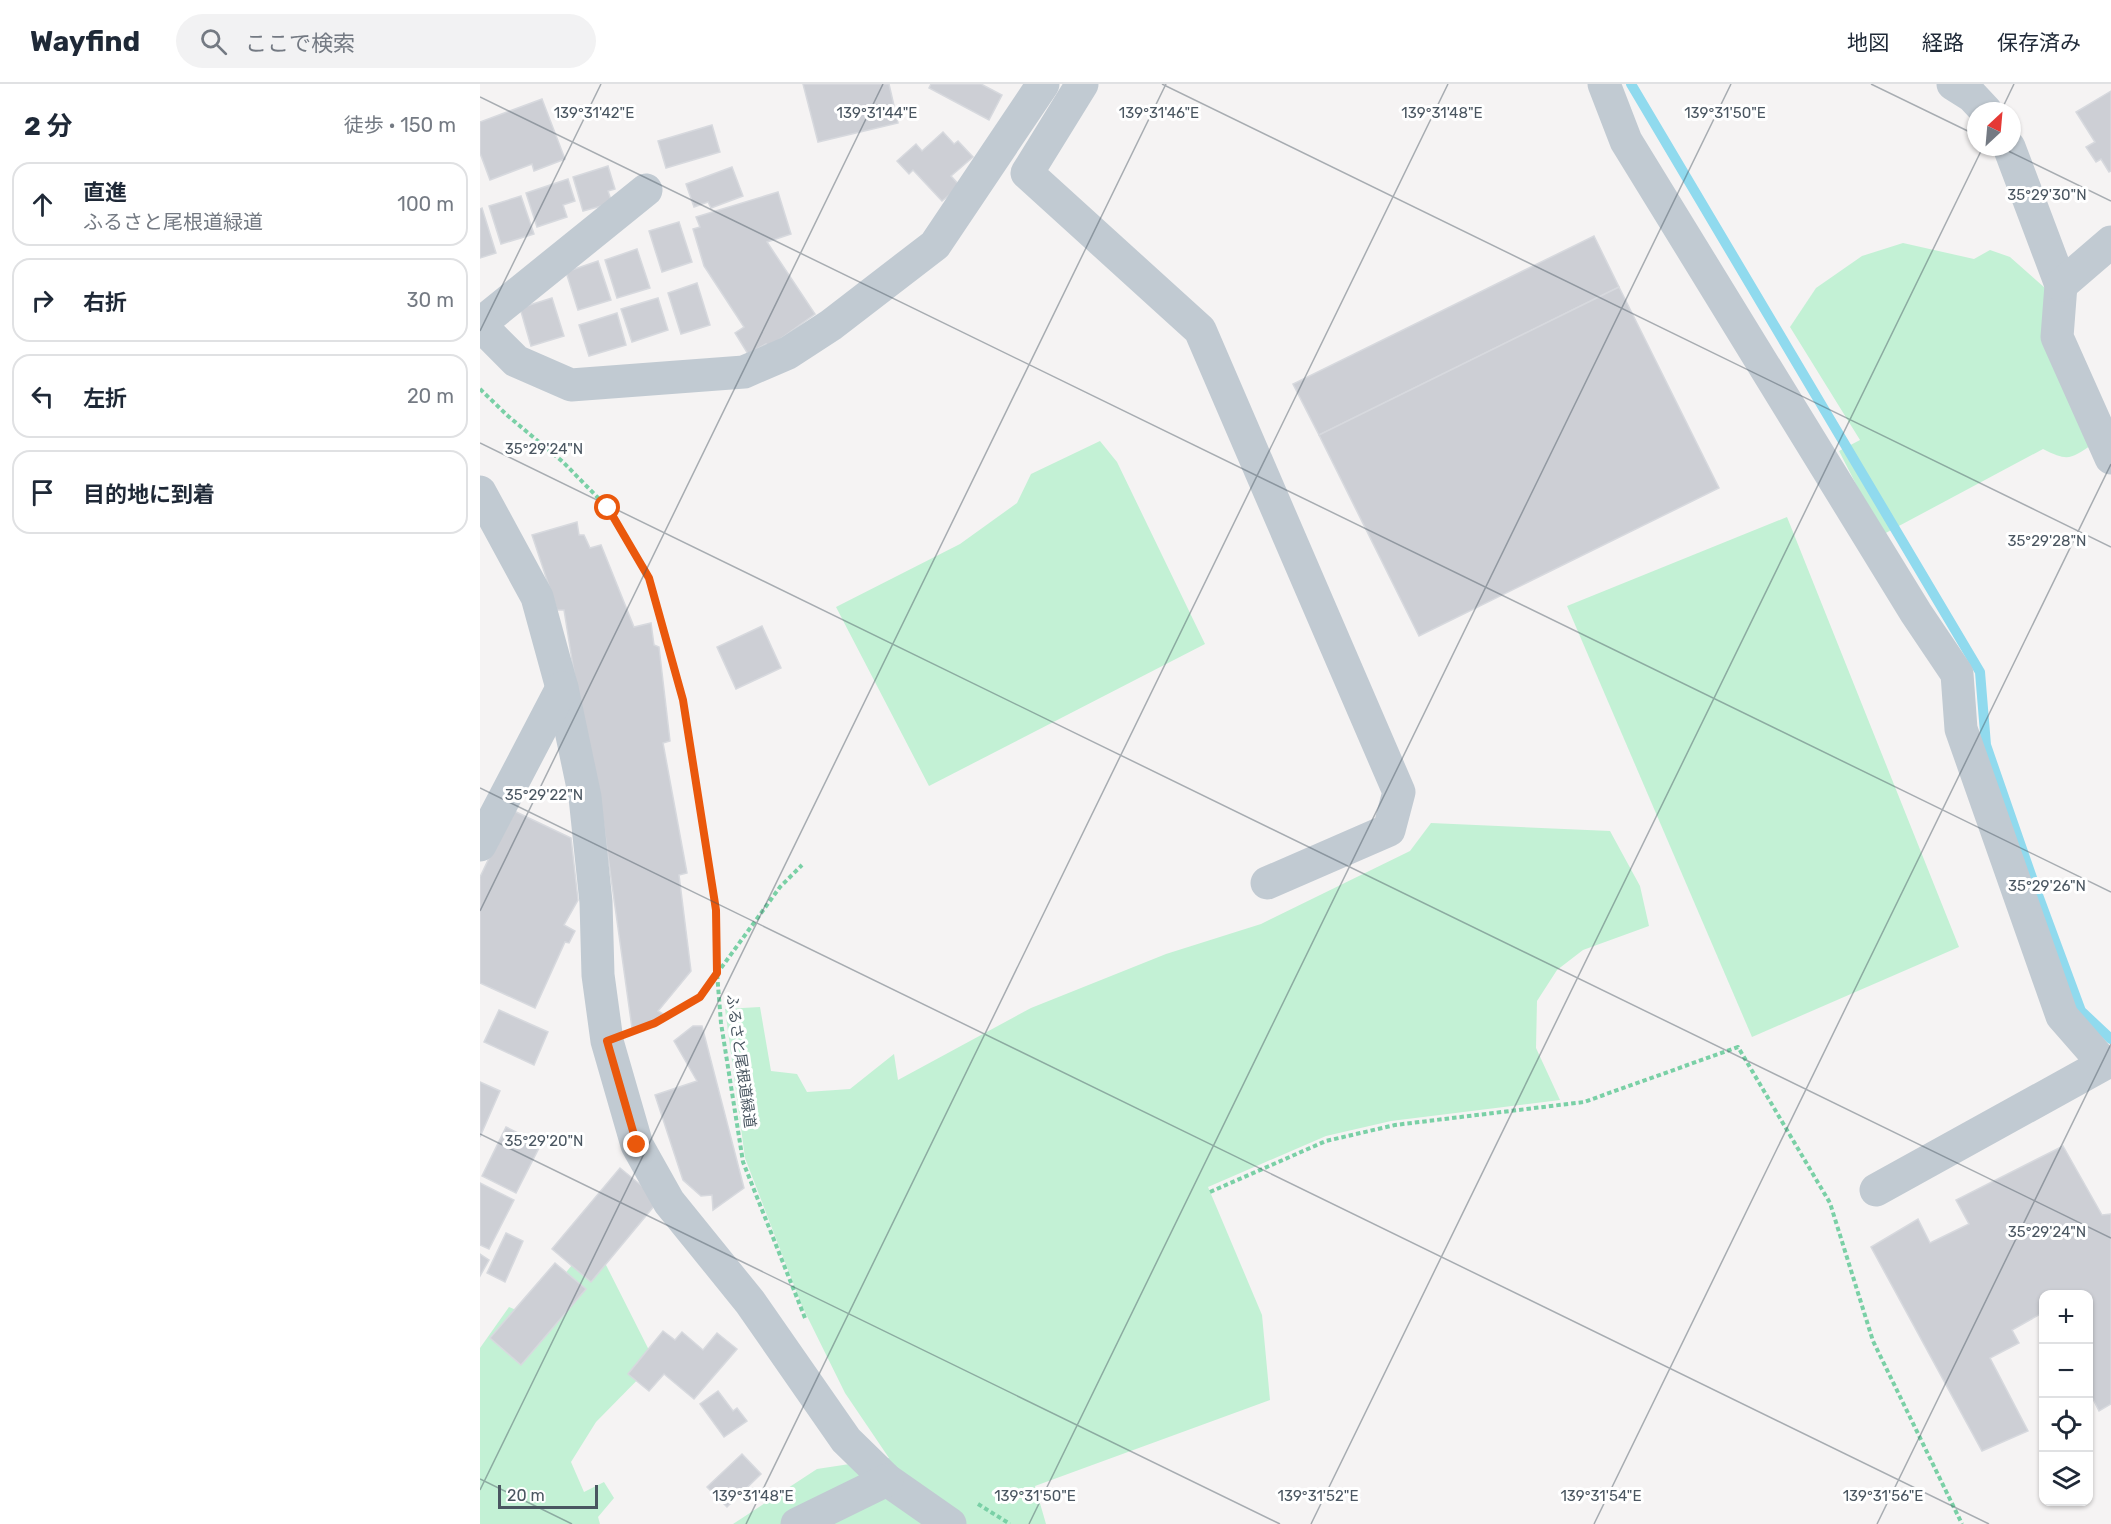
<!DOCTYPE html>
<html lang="ja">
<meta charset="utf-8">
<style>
body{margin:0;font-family:Rubik,"Noto Sans JP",sans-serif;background:#f2f2f3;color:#1f2937}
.controls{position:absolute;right:18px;bottom:18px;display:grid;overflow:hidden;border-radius:12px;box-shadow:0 2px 4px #0004}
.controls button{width:54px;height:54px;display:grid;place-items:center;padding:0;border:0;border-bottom:2px solid #e0e1e3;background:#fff;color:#1f2937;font:30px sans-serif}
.compass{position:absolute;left:1487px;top:18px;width:54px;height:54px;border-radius:50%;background:#fff;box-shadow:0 2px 4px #0004;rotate:26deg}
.scale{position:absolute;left:18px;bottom:15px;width:100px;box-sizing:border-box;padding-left:6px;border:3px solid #4a5661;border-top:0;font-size:16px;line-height:21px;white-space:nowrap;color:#4a5661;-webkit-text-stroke:4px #fff;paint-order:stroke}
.stop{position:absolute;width:18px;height:18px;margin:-14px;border:4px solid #ea580c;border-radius:50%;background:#fff}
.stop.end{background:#ea580c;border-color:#fff;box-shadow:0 2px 6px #0008}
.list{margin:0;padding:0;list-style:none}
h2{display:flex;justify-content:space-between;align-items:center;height:78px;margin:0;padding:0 24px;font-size:26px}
h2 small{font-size:20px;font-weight:400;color:#747a83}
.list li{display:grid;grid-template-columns:39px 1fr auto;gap:18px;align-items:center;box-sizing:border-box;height:84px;margin:0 12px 12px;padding:0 12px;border:2px solid #e0e1e3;border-radius:18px}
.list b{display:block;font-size:22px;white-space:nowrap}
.list p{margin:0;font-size:20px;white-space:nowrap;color:#747a83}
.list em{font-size:20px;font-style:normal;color:#747a83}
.icon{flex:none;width:33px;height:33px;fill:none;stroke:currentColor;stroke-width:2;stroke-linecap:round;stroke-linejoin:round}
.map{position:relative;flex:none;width:1631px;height:1440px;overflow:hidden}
header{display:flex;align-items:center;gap:36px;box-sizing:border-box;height:84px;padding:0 30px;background:#fff;border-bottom:2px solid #e0e1e3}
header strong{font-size:28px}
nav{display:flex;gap:33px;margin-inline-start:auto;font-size:21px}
.search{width:420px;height:54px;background:#f2f2f3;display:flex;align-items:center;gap:15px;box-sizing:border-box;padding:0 21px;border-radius:33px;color:#747a83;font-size:22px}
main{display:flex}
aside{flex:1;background:#fff}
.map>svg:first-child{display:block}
.green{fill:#c3f1d5}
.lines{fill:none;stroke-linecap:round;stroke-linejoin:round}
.stream{stroke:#90daee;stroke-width:10}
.building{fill:#cdcfd5;stroke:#d7d9de;stroke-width:1.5}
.path{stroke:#7ad0a6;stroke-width:4;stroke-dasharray:4.5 3;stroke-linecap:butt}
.minor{stroke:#c1cad2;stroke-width:33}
.route{stroke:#ea580c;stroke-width:8}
.ticks{fill:none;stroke:#4a5661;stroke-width:1.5;stroke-opacity:0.45}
.labels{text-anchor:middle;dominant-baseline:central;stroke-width:6;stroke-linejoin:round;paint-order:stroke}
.street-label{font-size:15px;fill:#4a5661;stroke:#fff}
.ticks-label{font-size:15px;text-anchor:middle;fill:#4a5661;stroke:#fff;stroke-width:6;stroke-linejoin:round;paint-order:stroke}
</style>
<header>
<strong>Wayfind</strong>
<div class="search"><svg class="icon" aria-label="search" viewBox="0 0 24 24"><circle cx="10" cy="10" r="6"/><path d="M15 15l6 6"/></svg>ここで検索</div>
<nav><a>地図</a><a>経路</a><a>保存済み</a></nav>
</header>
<main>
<aside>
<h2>2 分<small>徒歩 · 150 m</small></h2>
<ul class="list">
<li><svg class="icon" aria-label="ahead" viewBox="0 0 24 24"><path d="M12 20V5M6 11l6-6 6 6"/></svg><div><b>直進</b><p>ふるさと尾根道緑道</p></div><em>100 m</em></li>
<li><svg class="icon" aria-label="right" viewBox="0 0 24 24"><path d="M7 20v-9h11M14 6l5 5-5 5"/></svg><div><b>右折</b></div><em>30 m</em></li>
<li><svg class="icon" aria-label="left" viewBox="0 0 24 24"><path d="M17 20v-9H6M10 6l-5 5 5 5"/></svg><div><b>左折</b></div><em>20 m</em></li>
<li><svg class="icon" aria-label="arrive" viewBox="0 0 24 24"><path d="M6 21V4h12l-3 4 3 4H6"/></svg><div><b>目的地に到着</b></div></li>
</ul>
</aside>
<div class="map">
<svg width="1631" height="1440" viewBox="0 0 1631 1440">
<rect width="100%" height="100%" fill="#f5f3f3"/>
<g class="green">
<path d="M1423 159 1494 175 1510 166 1530 173 1565 204 1613 360C1590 375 1589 378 1563 365L1402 451 1359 367 1380 356 1310 243 1336 204 1382 172Z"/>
<path d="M620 357 637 378 725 560 449 702 356 523 480 460 537 419 551 390Z"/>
<path d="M1307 433 1479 863 1272 953 1087 522Z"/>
<path d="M951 739 1130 747 1160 802 1169 842 1103 866 1077 886 1057 917 1056 964 1080 1016 911 1037 846 1052 728 1103 782 1231 790 1316 555 1402 566 1440H253L337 1385 409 1374 365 1309 322 1222 265 1074 245 925 280 923 291 987 317 990 327 1008 370 1005 414 970 418 996 551 924 686 870 781 840 930 767Z"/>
<path d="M125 1179 175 1278 116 1338 91 1378 104 1408 124 1398 134 1414 118 1433 120 1440H0V1264L29 1223 51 1232 92 1181Z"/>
</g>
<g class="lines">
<path class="stream" d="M1151 0 1500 588 1506 661 1558 811 1601 927 1631 955"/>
</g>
<g class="building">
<path d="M323 0H409L418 39 338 58Z"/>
<path d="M451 0H501L522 11 509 36 449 4Z"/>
<path d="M1631 7V87L1629 88 1621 75 1616 78 1606 63 1615 58 1596 28Z"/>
<path d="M62 15 85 75 54 87 52 80 10 96 0 69V38Z"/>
<path d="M232 41 240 68 186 84 178 57Z"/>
<path d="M463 48 474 60 478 57 493 73 471 92 480 102 462 117 433 86 429 90 417 77 436 60 442 67Z"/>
<path d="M128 82 135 105 128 107 132 119 103 127 93 93Z"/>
<path d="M252 83 263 112 231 124 228 118 214 123 206 100Z"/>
<path d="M88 95 95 117 83 121 87 133 57 143 46 109Z"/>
<path d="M298 108 311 150 287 158 335 230 289 263 286 260 268 270 255 249 264 243 224 182 213 145 220 143 216 133Z"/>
<path d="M41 112 54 150 21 160 9 122Z"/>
<path d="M2 124 16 169 0 174V125Z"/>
<path d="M199 138 212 178 182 188 169 147Z"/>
<path d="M1114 152 1139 203 839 351 813 300Z"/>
<path d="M157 165 170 204 137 214 125 176Z"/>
<path d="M118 177 131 216 98 226 86 188Z"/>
<path d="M217 199 230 241 201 250 188 209Z"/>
<path d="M1139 203 1239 404 939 552 839 351Z"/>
<path d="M72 214 84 252 51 262 40 224Z"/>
<path d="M178 214 188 246 152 258 141 225Z"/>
<path d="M137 229 146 261 109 272 99 241Z"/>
<path d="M97 438 99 451H104L110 464 121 461 154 543 171 539 174 561 179 563 190 657 183 659 207 789 199 791 211 887 178 927 183 930 175 943 152 944 119 708 113 707 84 526H77L52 451Z"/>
<path d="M282 542 301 584 256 605 237 563Z"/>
<path d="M32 726 91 754 98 816 84 841 95 847 89 859 85 858 55 924 0 899V793Z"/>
<path d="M19 926 68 948 54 981 4 958Z"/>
<path d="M213 942H222L264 1104 233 1126 232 1111 221 1112 203 1096 175 1011 217 997 194 957Z"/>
<path d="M0 998 20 1007 0 1053Z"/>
<path d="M26 1043 61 1060 36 1109 2 1092Z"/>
<path d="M1583 1062 1622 1131 1631 1130V1320L1619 1327 1608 1305V1210H1564V1228L1532 1246 1539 1259 1510 1274 1548 1347 1502 1367 1391 1163 1438 1135 1450 1159 1489 1140 1476 1116Z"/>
<path d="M140 1084 179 1116 111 1198 72 1165Z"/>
<path d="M0 1099 34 1116 9 1165 0 1161Z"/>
<path d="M26 1149 43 1157 25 1198 7 1189Z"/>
<path d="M0 1170 9 1176 0 1192Z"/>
<path d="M75 1179 106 1205 41 1281 10 1254Z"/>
<path d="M183 1247 195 1256 202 1248 223 1266 237 1249 257 1265 214 1315 184 1290 169 1307 148 1290Z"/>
<path d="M238 1307 253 1327 257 1324 267 1337 244 1353 220 1320Z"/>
<path d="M262 1370 281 1390 247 1423 227 1403Z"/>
</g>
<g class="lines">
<g class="path">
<path d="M0 305 28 332 83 378 128 424 169 494 203 616 236 826 237 889 241 939 263 1078 325 1234"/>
<path d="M159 945 175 939 220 913 300 803 322 781"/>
<path d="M730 1108 846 1057 915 1041 1104 1018 1258 963 1350 1119 1393 1257 1482 1440"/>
<path d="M498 1420 530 1440"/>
</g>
<g class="minor">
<path d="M602 0 547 89 720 246 919 708 909 746 787 799"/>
<path d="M1124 0 1146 57 1436 529 1477 590 1481 645 1582 932 1624 980 1396 1106"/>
<path d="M1473 0 1492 12 1506 27"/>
<path d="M1529 63 1581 201 1577 253 1631 374"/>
<path d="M1581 201 1631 158"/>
<path d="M0 240 166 106"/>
<path d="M0 241 36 277 91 301 264 288 308 269 351 241 455 161 563 0"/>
<path d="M0 408 57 513 82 604 105 713 116 818 118 891 127 957 157 1061 189 1118 270 1218 366 1356 407 1396 470 1440"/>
<path d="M0 761 82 604"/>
<path d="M317 1440 407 1396"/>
</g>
</g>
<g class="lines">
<path class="route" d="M128 424 169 494 203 616 236 826 237 889 220 913 175 939 127 957 157 1061"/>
</g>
<path class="ticks" d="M682 0 1631 463M1391 0 1496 51M0 13 1631 808M1521 27 1534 0M1520 63 1631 117M0 247 121 0M0 359 1631 1154M0 704 1509 1440M0 827 403 0M0 1050 800 1440M0 1395 92 1440M0 1406 686 0M266 1440 968 0M549 1440 1251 0M831 1440 1503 63M1114 1440 1631 380M1397 1440 1631 960"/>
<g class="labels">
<g class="street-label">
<text transform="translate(261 977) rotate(82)">ふるさと尾根道緑道</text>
</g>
</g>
<g class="ticks-label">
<text x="114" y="34">139°31'42"E</text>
<text x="397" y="34">139°31'44"E</text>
<text x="679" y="34">139°31'46"E</text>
<text x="962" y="34">139°31'48"E</text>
<text x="1245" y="34">139°31'50"E</text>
<text x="1567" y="116">35°29'30"N</text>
<text x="64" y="370">35°29'24"N</text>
<text x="1567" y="462">35°29'28"N</text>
<text x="64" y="716">35°29'22"N</text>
<text x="1567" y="807">35°29'26"N</text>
<text x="64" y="1062">35°29'20"N</text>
<text x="1567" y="1153">35°29'24"N</text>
<text x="273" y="1417">139°31'48"E</text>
<text x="555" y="1417">139°31'50"E</text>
<text x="838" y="1417">139°31'52"E</text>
<text x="1121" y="1417">139°31'54"E</text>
<text x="1403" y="1417">139°31'56"E</text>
</g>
</svg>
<div class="controls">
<button>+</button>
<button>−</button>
<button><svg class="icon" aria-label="locate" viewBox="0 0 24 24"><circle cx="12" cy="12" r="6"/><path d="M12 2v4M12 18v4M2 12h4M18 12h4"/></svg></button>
<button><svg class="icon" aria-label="layers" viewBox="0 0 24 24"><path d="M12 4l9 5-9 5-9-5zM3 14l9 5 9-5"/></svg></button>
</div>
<svg class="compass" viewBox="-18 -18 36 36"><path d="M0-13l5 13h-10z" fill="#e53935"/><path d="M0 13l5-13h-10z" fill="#747a83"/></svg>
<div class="scale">20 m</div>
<div class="stop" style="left:128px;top:424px"></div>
<div class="stop end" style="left:157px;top:1061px"></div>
</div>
</main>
